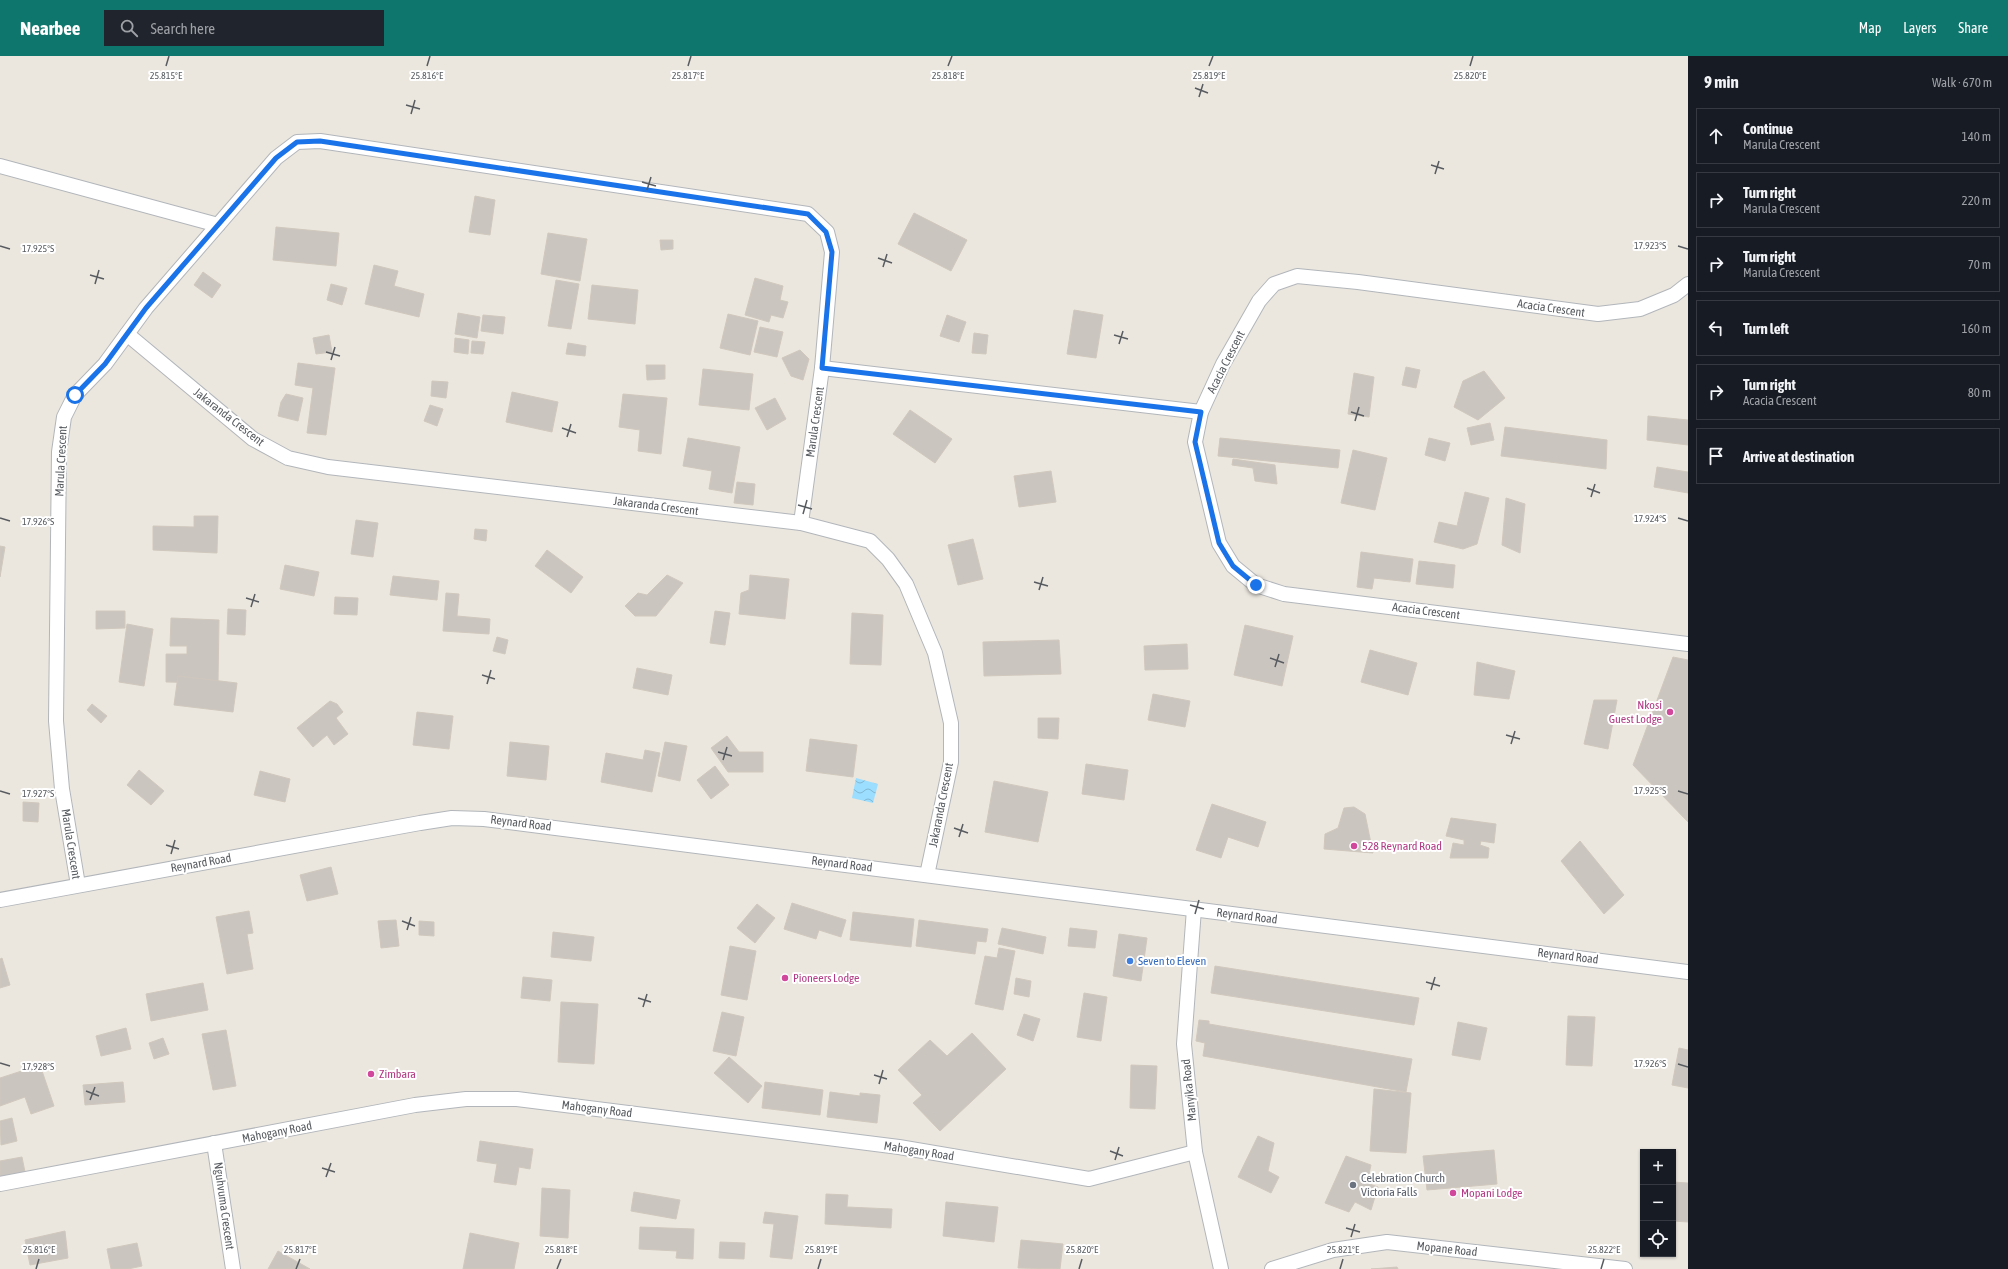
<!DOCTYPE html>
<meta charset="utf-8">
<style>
body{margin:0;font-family:"Asap Condensed",sans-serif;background:#20242c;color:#f1f3f6}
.controls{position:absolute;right:12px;bottom:12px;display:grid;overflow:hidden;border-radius:0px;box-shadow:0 1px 3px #0004}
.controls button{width:36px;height:36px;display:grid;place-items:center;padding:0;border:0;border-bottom:1px solid #363941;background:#171b24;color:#f1f3f6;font:20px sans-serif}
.stop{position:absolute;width:12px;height:12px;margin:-9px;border:3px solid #1a73e8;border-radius:50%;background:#fff}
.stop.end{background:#1a73e8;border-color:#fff;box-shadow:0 1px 4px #0008}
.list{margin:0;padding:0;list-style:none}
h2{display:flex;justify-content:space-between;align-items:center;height:52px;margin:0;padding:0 16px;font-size:17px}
h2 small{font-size:13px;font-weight:400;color:#9ea1a6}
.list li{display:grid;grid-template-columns:26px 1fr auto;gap:12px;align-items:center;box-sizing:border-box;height:56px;margin:0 8px 8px;padding:0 8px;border:1px solid #363941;border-radius:0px}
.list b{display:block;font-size:15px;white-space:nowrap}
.list p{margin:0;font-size:13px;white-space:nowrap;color:#9ea1a6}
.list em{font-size:13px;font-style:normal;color:#9ea1a6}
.icon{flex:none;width:22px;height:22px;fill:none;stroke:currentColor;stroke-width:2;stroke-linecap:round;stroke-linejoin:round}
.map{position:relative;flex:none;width:1688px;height:1213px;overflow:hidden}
header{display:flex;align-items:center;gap:24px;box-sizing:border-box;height:56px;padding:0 20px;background:#0f766e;color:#fff}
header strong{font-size:19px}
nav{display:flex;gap:22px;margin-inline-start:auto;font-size:14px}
.search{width:280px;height:36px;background:#20242c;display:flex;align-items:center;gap:10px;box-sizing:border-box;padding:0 14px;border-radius:0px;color:#9ea1a6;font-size:15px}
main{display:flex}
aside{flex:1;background:#171b24}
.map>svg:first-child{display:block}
.water{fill:url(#water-waves)}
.building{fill:#cbc5c0;stroke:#d0c8bd}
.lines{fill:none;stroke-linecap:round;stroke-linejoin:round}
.street-casing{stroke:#b2b6ba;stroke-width:16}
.street{stroke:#fff;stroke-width:14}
.route{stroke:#1a73e8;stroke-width:5}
.ticks{fill:none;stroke:#585c60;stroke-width:1.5}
.hotel-dot{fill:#d1479c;stroke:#fff;stroke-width:1.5}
.shop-dot{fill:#3f7fe0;stroke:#fff;stroke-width:1.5}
.worship-dot{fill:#6b7280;stroke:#fff;stroke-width:1.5}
.labels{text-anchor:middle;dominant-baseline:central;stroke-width:4;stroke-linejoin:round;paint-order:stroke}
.street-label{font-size:12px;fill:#585c60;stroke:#fff}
.hotel-label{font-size:12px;fill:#b23c85;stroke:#fff;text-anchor:start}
.shop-label{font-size:12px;fill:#366cbe;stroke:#fff;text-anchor:start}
.worship-label{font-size:12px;fill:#5b616d;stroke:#fff;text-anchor:start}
.ticks-label{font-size:10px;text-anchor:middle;fill:#585c60;stroke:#fff;stroke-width:4;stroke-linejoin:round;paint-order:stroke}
</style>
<header>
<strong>Nearbee</strong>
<div class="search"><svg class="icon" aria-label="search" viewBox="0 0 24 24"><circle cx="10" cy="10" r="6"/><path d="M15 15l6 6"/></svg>Search here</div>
<nav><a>Map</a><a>Layers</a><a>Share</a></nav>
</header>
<main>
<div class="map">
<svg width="1688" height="1213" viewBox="0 0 1688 1213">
<defs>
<pattern id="water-waves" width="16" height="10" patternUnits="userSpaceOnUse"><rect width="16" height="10" fill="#9bdeff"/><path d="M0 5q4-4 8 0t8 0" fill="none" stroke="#81b7d2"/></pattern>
</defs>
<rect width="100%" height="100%" fill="#ebe7df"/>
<path class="water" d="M856 722 878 728 873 747 852 742Z"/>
<g class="building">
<path d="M475 140 495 144 490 179 469 176Z"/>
<path d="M914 157 967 184 951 215 898 188Z"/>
<path d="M276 171 339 177 336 210 273 204Z"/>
<path d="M548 177 587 183 580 225 541 218Z"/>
<path d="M660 184H673V193L661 194Z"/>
<path d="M374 209 398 215 394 230 424 238 419 261 365 248Z"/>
<path d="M203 216 221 229 212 242 194 229Z"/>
<path d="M755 222 783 230 780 244 788 246 783 262 771 259 769 266 745 259Z"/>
<path d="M556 224 579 228 571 273 548 270Z"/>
<path d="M331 228 347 232 342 249 327 244Z"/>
<path d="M592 229 638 234 635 268 588 263Z"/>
<path d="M1074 254 1103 259 1096 302 1067 298Z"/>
<path d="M458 257 480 261 477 282 455 278Z"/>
<path d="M728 258 758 265 750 299 720 292Z"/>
<path d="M483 259 505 261 503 278 481 275Z"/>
<path d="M947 259 966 266 959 286 940 280Z"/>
<path d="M760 271 783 276 777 301 754 296Z"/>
<path d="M974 277 988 279 986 298 972 297Z"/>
<path d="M329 279 332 296 316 298 313 282Z"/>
<path d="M455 282 469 284 468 298 454 296Z"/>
<path d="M472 285 485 286 483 298 471 297Z"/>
<path d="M568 287 586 290 585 300 566 298Z"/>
<path d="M800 294 809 303 803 324 791 320 782 302Z"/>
<path d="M298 307 335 312 326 379 307 377 313 332 295 329Z"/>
<path d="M646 309H665V323L647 324Z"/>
<path d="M1406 311 1420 314 1416 332 1402 329Z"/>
<path d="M703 313 753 318 749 354 699 349Z"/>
<path d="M1484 315 1505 342 1478 364 1454 351 1463 325Z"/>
<path d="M1354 317 1374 321 1369 361 1348 358Z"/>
<path d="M432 325 448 326 446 342 431 340Z"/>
<path d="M512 336 558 346 552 376 506 366Z"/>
<path d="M286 338 303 342 298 365 278 360 281 346Z"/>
<path d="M623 338 667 342 661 398 638 395 640 374 619 371Z"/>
<path d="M775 342 786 363 767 374 755 352Z"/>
<path d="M430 349 443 353 437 370 424 365Z"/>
<path d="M910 354 952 383 935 407 893 378Z"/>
<path d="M1648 360 1688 364V389L1647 384Z"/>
<path d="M1490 367 1494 384 1471 389 1467 372Z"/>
<path d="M1505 371 1607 384 1606 413 1501 400Z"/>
<path d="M688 382 740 391 732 437 709 433 712 415 683 410Z"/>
<path d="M1220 382 1340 394 1338 412 1218 400Z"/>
<path d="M1429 382 1450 387 1445 405 1425 399Z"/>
<path d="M1353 394 1387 402 1375 454 1341 447Z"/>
<path d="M1233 403 1275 409 1277 428 1255 425 1253 412 1232 409Z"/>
<path d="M1657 411 1688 416V437L1654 431Z"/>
<path d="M1051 415 1056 446 1019 451 1014 420Z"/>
<path d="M737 426 755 428 753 449 734 447Z"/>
<path d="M1465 436 1489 442 1477 488 1463 493 1434 486 1439 466 1457 470Z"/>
<path d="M1506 442 1525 448 1520 497 1502 489Z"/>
<path d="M194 460H218L217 497 153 494V470L194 471Z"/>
<path d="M356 464 378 467 373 501 351 498Z"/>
<path d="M475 473 487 474 486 485 474 483Z"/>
<path d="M973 483 983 523 958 529 948 489Z"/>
<path d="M0 490 5 491 0 521Z"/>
<path d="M547 494 583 521 571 537 535 510Z"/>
<path d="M1361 496 1413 503 1410 526 1374 522 1372 533 1357 531Z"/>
<path d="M1419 505 1455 509 1453 532 1416 528Z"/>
<path d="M285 509 319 516 314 540 280 533Z"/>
<path d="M667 519 683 527 656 560H635L625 550 638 537 647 539Z"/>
<path d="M750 519 789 523 785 563 739 558 741 537 749 534Z"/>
<path d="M393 520 439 525 437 544 390 539Z"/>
<path d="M446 537 459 538 457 560 490 563 489 578 443 575Z"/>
<path d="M335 541 358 542 357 559 334 558Z"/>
<path d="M228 553 246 554 245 579 227 578Z"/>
<path d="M96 555H125V572L96 573Z"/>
<path d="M715 555 730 557 725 589 710 587Z"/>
<path d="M852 557 883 559 881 609 850 608Z"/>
<path d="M171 562 219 564 218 627 166 626V598H187V590H170Z"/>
<path d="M127 568 153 573 144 630 119 626Z"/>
<path d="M1245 569 1293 580 1282 630 1234 619Z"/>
<path d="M497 581 508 584 505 598 493 595Z"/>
<path d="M1059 584 1061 618 984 620 983 586Z"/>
<path d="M1187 588 1188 613 1145 614 1144 590Z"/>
<path d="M1370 594 1417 607 1408 639 1361 626Z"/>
<path d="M1673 601 1688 604V766L1633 709Z"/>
<path d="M1477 606 1515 615 1509 643 1474 639Z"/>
<path d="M637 612 672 619 668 639 633 632Z"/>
<path d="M178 620 237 627 233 656 174 649Z"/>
<path d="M1153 638 1190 645 1185 671 1148 664Z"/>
<path d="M1594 644H1617L1608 693 1584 688Z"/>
<path d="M330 645 337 648 343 656 336 662 348 678 334 689 327 679 313 691 297 672Z"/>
<path d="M92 648 107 660 101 667 87 654Z"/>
<path d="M417 656 453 660 449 693 413 689Z"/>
<path d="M1038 662H1059L1058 683 1038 682Z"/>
<path d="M727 680 739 696H763V716H728L711 692Z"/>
<path d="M810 683 857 689 853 721 806 715Z"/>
<path d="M510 686 549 690 546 724 507 720Z"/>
<path d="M665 686 687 690 680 725 658 720Z"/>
<path d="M645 694 660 697 652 736 601 726 606 697 643 704Z"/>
<path d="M1086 708 1128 714 1124 744 1082 738Z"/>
<path d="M715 710 729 729 711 743 697 724Z"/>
<path d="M139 714 164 735 151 749 127 729Z"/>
<path d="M260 715 290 723 285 746 254 739Z"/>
<path d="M994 725 1048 736 1038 786 985 776Z"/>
<path d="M23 746 39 747 38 766 23 765Z"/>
<path d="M1212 748 1266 766 1258 791 1228 781 1221 802 1196 794Z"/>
<path d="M1354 751 1365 758 1373 797 1324 793 1325 778 1338 772 1344 752Z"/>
<path d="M1451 762 1496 768 1494 787 1481 785 1480 789 1489 792 1488 802H1450L1453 787 1464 789V784L1446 780Z"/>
<path d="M1580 785 1624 839 1604 858 1561 805Z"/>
<path d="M331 811 338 838 307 845 300 819Z"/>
<path d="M792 847 846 864 841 881 819 874 816 883 784 873Z"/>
<path d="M757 848 775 862 755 887 737 872Z"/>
<path d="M249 855 253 877 247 878 253 913 227 918 216 861Z"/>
<path d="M853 856 914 863 911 891 850 884Z"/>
<path d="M396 864 399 890 381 892 378 865Z"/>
<path d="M919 864 988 873 986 886 977 885 975 898 916 890Z"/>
<path d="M419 865 434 866V880L419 879Z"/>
<path d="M1002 872 1046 881 1043 898 998 888Z"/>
<path d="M1070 872 1097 875 1095 892 1068 890Z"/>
<path d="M553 876 594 881 591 905 551 901Z"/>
<path d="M1119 878 1147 882 1141 925 1113 920Z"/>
<path d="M730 890 756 895 747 944 721 939Z"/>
<path d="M999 892 1015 895 1003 954 975 948 985 900 997 902Z"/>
<path d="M2 902 10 929 0 932V903Z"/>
<path d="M1215 910 1419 942 1414 969 1211 937Z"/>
<path d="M523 921 552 924 550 945 521 942Z"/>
<path d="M1016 922 1031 925 1029 941 1014 938Z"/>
<path d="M203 927 208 954 151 965 146 938Z"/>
<path d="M1084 937 1107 941 1101 985 1077 981Z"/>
<path d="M561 946 598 948 594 1008 558 1006Z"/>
<path d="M722 956 744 961 736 1000 713 995Z"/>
<path d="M1024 958 1040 963 1033 985 1017 979Z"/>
<path d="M1568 960 1595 961 1592 1010 1566 1009Z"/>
<path d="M1199 964 1209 965V968L1412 1003 1406 1036 1203 1000 1205 987 1196 985Z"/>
<path d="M1458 966 1487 972 1480 1004 1452 999Z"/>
<path d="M126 972 131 993 101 1000 96 980Z"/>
<path d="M226 974 236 1030 213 1034 202 978Z"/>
<path d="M972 977 1006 1013 940 1075 913 1047 922 1039 898 1014 930 984 947 1000Z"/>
<path d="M163 982 169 998 154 1003 149 987Z"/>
<path d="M1679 992 1688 994V1032L1672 1029Z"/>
<path d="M729 1001 762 1030 748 1047 714 1017Z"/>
<path d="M40 1009 54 1050 31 1058 25 1041 0 1050V1022Z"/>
<path d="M1131 1009 1157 1010 1155 1053 1130 1052Z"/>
<path d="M123 1026 125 1046 85 1049 83 1029Z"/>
<path d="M765 1026 823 1034 820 1059 762 1052Z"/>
<path d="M1374 1033 1411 1037 1406 1097 1370 1095Z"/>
<path d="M830 1036 860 1040V1037L880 1039 877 1067 827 1061Z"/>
<path d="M12 1062 17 1085 1 1089 0 1065Z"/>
<path d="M1258 1080 1274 1087 1268 1115 1279 1121 1271 1137 1238 1121Z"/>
<path d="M480 1085 533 1093 530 1113 519 1111 516 1129 494 1126 497 1108 477 1105Z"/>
<path d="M1494 1094 1497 1128 1427 1134 1423 1100Z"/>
<path d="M1346 1100 1371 1109 1367 1127 1378 1131 1371 1154 1355 1146 1349 1156 1325 1147Z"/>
<path d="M22 1101 26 1121 0 1126V1105Z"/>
<path d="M1673 1126 1688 1127V1166L1673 1165Z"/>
<path d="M542 1132 570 1134 568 1182 540 1180Z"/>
<path d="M634 1136 680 1144 676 1163 631 1155Z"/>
<path d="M826 1138 848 1139 847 1151 892 1153 891 1172 825 1168Z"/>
<path d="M946 1146 998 1151 994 1186 943 1180Z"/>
<path d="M765 1156 798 1160 792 1203 770 1201 774 1168 763 1167Z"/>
<path d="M640 1171 694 1173 693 1203 676 1202 677 1195 639 1193Z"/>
<path d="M65 1175 68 1202 30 1209 25 1184Z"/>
<path d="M470 1177 519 1187 514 1213H463Z"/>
<path d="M1021 1184 1063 1188 1060 1213 1018 1212Z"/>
<path d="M720 1186 745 1187 744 1203 719 1202Z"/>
<path d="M137 1187 142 1210 128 1213H111L107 1193Z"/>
<path d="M278 1195 310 1213H268Z"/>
<path d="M1397 1211 1398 1213H1371Z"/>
</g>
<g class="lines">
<g class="street-casing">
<g id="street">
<path d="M0 110 218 169"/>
<path d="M1688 228 1674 239 1640 253 1598 258 1358 226 1297 220 1274 228 1259 245 1223 308 1201 356 1195 386 1219 487 1233 510 1256 529 1284 538 1688 588"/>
<path d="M127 278 253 383 288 402 328 411 801 467 870 485 888 503 906 528 935 597 951 667V706L927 819"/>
<path d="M822 312 1201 356"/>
<path d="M78 829 62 733 56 665 59 396 64 361 75 339 105 308 146 252 276 102 297 86 320 85 808 158 827 176 832 196 822 312 801 467"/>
<path d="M0 844 420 767 452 762 484 763 1688 916"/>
<path d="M1194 853 1184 988 1195 1096 1221 1213"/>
<path d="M214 1087 233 1213"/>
<path d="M0 1128 415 1049 466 1043H517L899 1091 1089 1123 1195 1096"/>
<path d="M1272 1213 1333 1194 1387 1186 1625 1213"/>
</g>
</g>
<use href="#street" class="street"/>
</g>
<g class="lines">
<path class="route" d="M75 339 105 308 146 252 276 102 297 86 320 85 808 158 826 176 832 196 822 312 1201 356 1195 386 1219 487 1233 510 1256 529"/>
</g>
<path class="ticks" d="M166 10 169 0M427 10 430 0M688 10 691 0M948 10 952 0M1209 10 1213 0M1470 10 1473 0M1195 32 1208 37M1199 41 1203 28M406 49 420 53M411 58 415 44M1431 109 1444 113M1435 118 1439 105M642 126 656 130M647 134 651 121M0 190 10 193M1678 190 1688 193M878 202 892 207M883 211 887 198M90 219 104 223M95 228 99 214M1114 279 1128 283M1119 288 1123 275M326 296 340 300M331 304 335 291M1351 356 1364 360M1355 365 1359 351M562 372 576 377M567 381 571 368M1587 432 1600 437M1591 441 1595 428M798 449 812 453M803 458 807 444M0 462 10 465M1678 462 1688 465M1034 526 1048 530M1039 534 1043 521M246 542 259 546M251 551 255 538M1270 602 1284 607M1275 611 1279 598M482 619 495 623M487 628 491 614M1506 679 1520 683M1511 688 1515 675M718 696 732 700M723 704 727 691M0 735 10 738M1678 735 1688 738M954 772 968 777M959 781 963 768M166 789 179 793M171 798 175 784M1190 849 1204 853M1195 858 1199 844M402 865 415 870M407 874 411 861M1426 926 1440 930M1431 934 1435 921M638 942 651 946M643 951 647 938M0 1007 10 1010M1678 1008 1688 1011M874 1019 887 1023M879 1028 883 1014M86 1035 99 1040M90 1044 95 1031M1110 1095 1123 1100M1115 1104 1119 1091M322 1112 335 1116M326 1121 331 1107M1346 1172 1360 1176M1351 1181 1355 1168M36 1213 39 1203M296 1213 300 1203M557 1213 561 1203M818 1213 821 1203M1079 1213 1082 1203M1340 1213 1343 1203M1601 1213 1604 1203"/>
<g class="hotel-dot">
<circle cx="1670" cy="656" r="4"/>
<circle cx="1354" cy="790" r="4"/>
<circle cx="785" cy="922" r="4"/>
<circle cx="371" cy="1018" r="4"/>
<circle cx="1453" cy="1137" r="4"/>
</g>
<circle class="shop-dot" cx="1130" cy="905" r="4"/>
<circle class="worship-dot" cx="1353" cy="1129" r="4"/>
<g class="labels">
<g class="street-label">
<text transform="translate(1551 252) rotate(8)">Acacia Crescent</text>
<text transform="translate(1226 306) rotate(-63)">Acacia Crescent</text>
<text transform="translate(229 361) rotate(38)">Jakaranda Crescent</text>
<text transform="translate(815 366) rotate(-82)">Marula Crescent</text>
<text transform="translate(61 405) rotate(-87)">Marula Crescent</text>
<text transform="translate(656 450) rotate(7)">Jakaranda Crescent</text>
<text transform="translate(1426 555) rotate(7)">Acacia Crescent</text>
<text transform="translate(941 749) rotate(-79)">Jakaranda Crescent</text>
<text transform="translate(521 767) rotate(7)">Reynard Road</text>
<text transform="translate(71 788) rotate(81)">Marula Crescent</text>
<text transform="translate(201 807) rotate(-10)">Reynard Road</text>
<text transform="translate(842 808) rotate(7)">Reynard Road</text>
<text transform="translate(1247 860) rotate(7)">Reynard Road</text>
<text transform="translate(1568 900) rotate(7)">Reynard Road</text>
<text transform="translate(1189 1034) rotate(-96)">Manyika Road</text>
<text transform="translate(597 1053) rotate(7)">Mahogany Road</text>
<text transform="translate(277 1076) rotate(-11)">Mahogany Road</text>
<text transform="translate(919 1095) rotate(9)">Mahogany Road</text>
<text transform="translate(224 1150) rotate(82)">Nguhvuma Crescent</text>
<text transform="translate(1447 1193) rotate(6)">Mopane Road</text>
</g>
<g class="hotel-label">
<text x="1662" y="649" text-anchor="end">Nkosi<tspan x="1662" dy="14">Guest Lodge</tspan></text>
<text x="1362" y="790">528 Reynard Road</text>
<text x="793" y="922">Pioneers Lodge</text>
<text x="379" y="1018">Zimbara</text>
<text x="1461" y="1137">Mopani Lodge</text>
</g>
<g class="shop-label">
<text x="1138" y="905">Seven to Eleven</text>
</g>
<g class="worship-label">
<text x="1361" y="1122">Celebration Church<tspan x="1361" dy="14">Victoria Falls</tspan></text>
</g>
</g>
<g class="ticks-label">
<text x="166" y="23">25.815°E</text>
<text x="427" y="23">25.816°E</text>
<text x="688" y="23">25.817°E</text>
<text x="948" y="23">25.818°E</text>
<text x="1209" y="23">25.819°E</text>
<text x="1470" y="23">25.820°E</text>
<text x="1650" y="193">17.923°S</text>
<text x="38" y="196">17.925°S</text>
<text x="1650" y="466">17.924°S</text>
<text x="38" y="469">17.926°S</text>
<text x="1650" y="738">17.925°S</text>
<text x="38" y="741">17.927°S</text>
<text x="1650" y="1011">17.926°S</text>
<text x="38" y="1014">17.928°S</text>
<text x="39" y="1197">25.816°E</text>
<text x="300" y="1197">25.817°E</text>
<text x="561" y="1197">25.818°E</text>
<text x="821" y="1197">25.819°E</text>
<text x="1082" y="1197">25.820°E</text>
<text x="1343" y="1197">25.821°E</text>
<text x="1604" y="1197">25.822°E</text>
</g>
</svg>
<div class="controls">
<button>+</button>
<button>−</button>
<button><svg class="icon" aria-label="locate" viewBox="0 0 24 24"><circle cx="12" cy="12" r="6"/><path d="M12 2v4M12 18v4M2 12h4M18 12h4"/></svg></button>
</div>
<div class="stop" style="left:75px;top:339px"></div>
<div class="stop end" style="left:1256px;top:529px"></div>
</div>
<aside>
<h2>9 min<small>Walk · 670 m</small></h2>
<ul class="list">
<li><svg class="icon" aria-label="ahead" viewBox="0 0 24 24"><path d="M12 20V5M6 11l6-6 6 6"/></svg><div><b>Continue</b><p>Marula Crescent</p></div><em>140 m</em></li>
<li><svg class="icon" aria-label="right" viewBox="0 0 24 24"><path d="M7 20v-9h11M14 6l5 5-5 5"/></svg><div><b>Turn right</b><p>Marula Crescent</p></div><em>220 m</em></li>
<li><svg class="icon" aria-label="right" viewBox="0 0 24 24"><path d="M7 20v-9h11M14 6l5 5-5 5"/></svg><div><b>Turn right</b><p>Marula Crescent</p></div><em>70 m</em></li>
<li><svg class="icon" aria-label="left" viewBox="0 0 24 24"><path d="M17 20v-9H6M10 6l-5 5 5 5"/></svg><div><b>Turn left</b></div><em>160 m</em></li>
<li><svg class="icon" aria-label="right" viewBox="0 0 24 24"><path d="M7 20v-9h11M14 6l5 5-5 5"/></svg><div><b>Turn right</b><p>Acacia Crescent</p></div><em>80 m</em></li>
<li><svg class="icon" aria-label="arrive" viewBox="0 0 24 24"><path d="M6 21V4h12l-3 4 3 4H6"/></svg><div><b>Arrive at destination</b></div></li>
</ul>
</aside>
</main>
